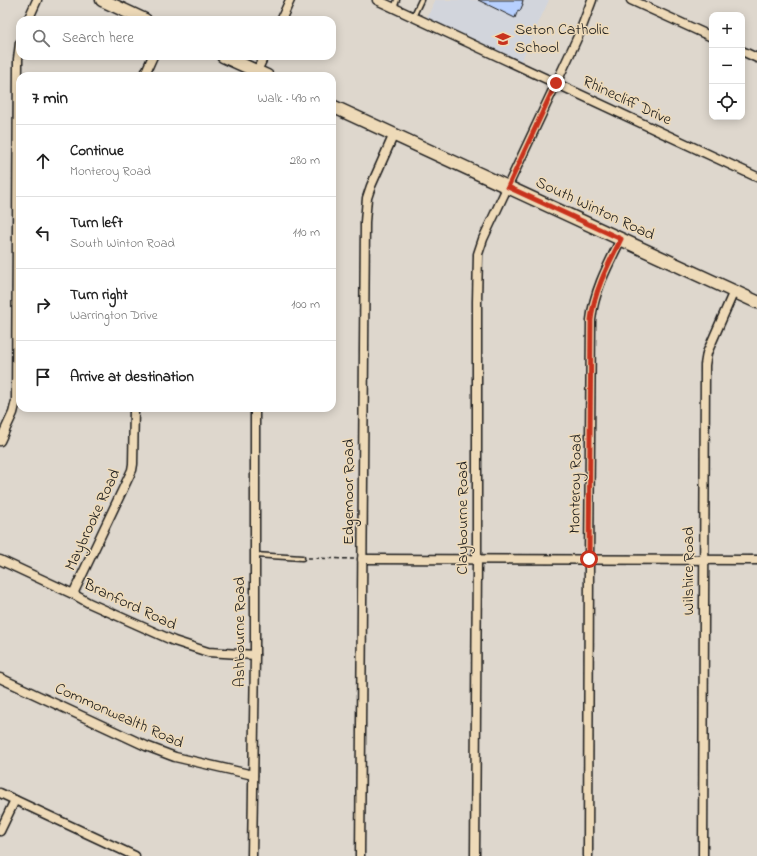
<!DOCTYPE html>
<meta charset="utf-8">
<style>
body{margin:0;font-family:"Indie Flower",sans-serif;background:#f6f6f6;color:#222}
.controls{position:absolute;right:12px;top:12px;display:grid;overflow:hidden;border-radius:8px;box-shadow:0 2px 10px #0003}
.controls button{width:36px;height:36px;display:grid;place-items:center;padding:0;border:0;border-bottom:1px solid #e0e0e0;background:#fff;color:#222;font:20px sans-serif}
.stop{position:absolute;width:12px;height:12px;margin:-9px;border:3px solid #c8321e;border-radius:50%;background:#fff}
.stop.end{background:#c8321e;border-color:#fff;box-shadow:0 1px 4px #0008}
.list{margin:0;padding:0;list-style:none}
h2{display:flex;justify-content:space-between;align-items:center;height:52px;margin:0;padding:0 16px;font-size:17px}
h2 small{font-size:13px;font-weight:400;color:#767676}
.list li{display:grid;grid-template-columns:26px 1fr auto;gap:12px;align-items:center;box-sizing:border-box;height:72px;padding:0 16px;border-top:1px solid #e0e0e0}
.list b{display:block;font-size:15px;white-space:nowrap}
.list p{margin:0;font-size:13px;white-space:nowrap;color:#767676}
.list em{font-size:13px;font-style:normal;color:#767676}
.icon{flex:none;width:22px;height:22px;fill:none;stroke:currentColor;stroke-width:2;stroke-linecap:round;stroke-linejoin:round}
.map{position:relative;flex:none;width:757px;height:856px;overflow:hidden}
.search{position:absolute;background:#fff;box-shadow:0 2px 10px #0003;left:16px;top:16px;width:320px;height:44px;display:flex;align-items:center;gap:10px;box-sizing:border-box;padding:0 14px;border-radius:12px;color:#767676;font-size:15px}
.panel{position:absolute;background:#fff;box-shadow:0 2px 10px #0003;left:16px;top:72px;width:320px;height:340px;border-radius:12px}
.map>svg:first-child{display:block}
.built{fill:#d2d5dc}
.building{fill:#b7d0fe;stroke:#1c1c1c}
.lines{fill:none;stroke-linecap:round;stroke-linejoin:round}
.lane-casing{stroke:#1c1c1c;stroke-width:7}
.street-casing{stroke:#1c1c1c;stroke-width:11}
.secondary-casing{stroke:#1c1c1c;stroke-width:15}
.path{stroke:#1c1c1c;stroke-width:1.5;stroke-dasharray:4 3;stroke-linecap:butt}
.lane{stroke:#eedab8;stroke-width:4}
.street{stroke:#eedab8;stroke-width:8}
.secondary{stroke:#eedab8;stroke-width:12}
.route{stroke:#c8321e;stroke-width:5}
.labels{text-anchor:middle;dominant-baseline:central;stroke-width:3;stroke-linejoin:round;paint-order:stroke}
.poi-label{font-size:16px;fill:#1c1c1c;stroke:#eedab8;text-anchor:start}
.street-label{font-size:16px;fill:#1c1c1c;stroke:#eedab8}
</style>
<div class="map">
<svg width="757" height="856" viewBox="0 0 757 856">
<rect width="100%" height="100%" fill="#ded7cd"/>
<filter id="ink" filterUnits="userSpaceOnUse"><feTurbulence type="fractalNoise" baseFrequency=".025" numOctaves="2"/><feDisplacementMap in="SourceGraphic" scale="8" xChannelSelector="R" yChannelSelector="G"/><feConvolveMatrix kernelMatrix="1 2 1 2 8 2 1 2 1" color-interpolation-filters="sRGB"/></filter>
<g filter="url(#ink)">
<path class="built" d="M435 0H549L521 61 427 18Z"/>
<path class="building" d="M478 0H523L522 4H523L520 11 518 10 515 18Z"/>
<g class="lines">
<g class="lane-casing">
<g id="lane">
<path d="M394 8 397 0"/>
<path d="M413 17 421 0"/>
<path d="M255 555 302 558"/>
</g>
</g>
<g class="street-casing">
<g id="street">
<path d="M377 0 757 177"/>
<path d="M631 0 712 37"/>
<path d="M28 20 37 0"/>
<path d="M281 20 290 0"/>
<path d="M742 51 757 58"/>
<path d="M257 71 264 56"/>
<path d="M144 76 153 56"/>
<path d="M0 441 13 413 16 401 18 59 20 43"/>
<path d="M362 559 757 560"/>
<path d="M0 560 73 594 89 603 174 641 208 652 255 655"/>
<path d="M73 594 132 470 133 464 134 408"/>
<path d="M0 678 146 746 175 757 253 775"/>
<path d="M0 793 135 856"/>
<path d="M0 831 15 800"/>
<path d="M252 856 255 655V408"/>
<path d="M360 856 365 222 367 198 371 186 394 134"/>
<path d="M475 856 477 559V301L478 254 483 239 568 58 580 32 592 0"/>
<path d="M588 856 589 559 591 320C594 291 608 265 621 239"/>
<path d="M703 856 705 365 707 353 734 291"/>
</g>
</g>
<g class="secondary-casing">
<g id="secondary">
<path d="M102 0 145 20"/>
<path d="M223 56 267 76"/>
<path d="M332 106 757 302"/>
</g>
</g>
<path class="path" d="M308 558 354 559"/>
<use href="#lane" class="lane"/>
<use href="#street" class="street"/>
<use href="#secondary" class="secondary"/>
</g>
</g>
<g class="lines" filter="url(#ink)">
<path class="route" d="M556 83 508 187 621 239C608 265 594 291 591 320L589 559"/>
</g>
<defs>
<g id="school-bare" transform="scale(1.2)"><path d="M0-5L7-2L0 1L-7-2ZM-4 1L0 2.5L4 1V4Q0 6-4 4Z" fill="#c8321e" stroke="#eedab8" stroke-width="2.5" paint-order="stroke"/></g>
</defs>
<g fill-rule="evenodd">
<use href="#school-bare" x="503" y="39"/>
</g>
<g class="labels">
<g class="poi-label">
<text x="515" y="30">Seton Catholic<tspan x="515" dy="18">School</tspan></text>
</g>
<g class="street-label">
<text transform="translate(627 101) rotate(25)">Rhinecliff Drive</text>
<text transform="translate(595 209) rotate(25)">South Winton Road</text>
<text transform="translate(576 484) rotate(-89)">Monteroy Road</text>
<text transform="translate(349 492) rotate(-90)">Edgemoor Road</text>
<text transform="translate(463 518) rotate(-90)">Claybourne Road</text>
<text transform="translate(93 520) rotate(-65)">Maybrooke Road</text>
<text transform="translate(689 571) rotate(-90)">Wilshire Road</text>
<text transform="translate(130 605) rotate(25)">Branford Road</text>
<text transform="translate(240 632) rotate(-90)">Ashbourne Road</text>
<text transform="translate(119 716) rotate(24)">Commonwealth Road</text>
</g>
</g>
</svg>
<div class="controls">
<button>+</button>
<button>−</button>
<button><svg class="icon" aria-label="locate" viewBox="0 0 24 24"><circle cx="12" cy="12" r="6"/><path d="M12 2v4M12 18v4M2 12h4M18 12h4"/></svg></button>
</div>
<div class="stop" style="left:589px;top:559px"></div>
<div class="stop end" style="left:556px;top:83px"></div>
<div class="search"><svg class="icon" aria-label="search" viewBox="0 0 24 24"><circle cx="10" cy="10" r="6"/><path d="M15 15l6 6"/></svg>Search here</div>
<section class="panel">
<h2>7 min<small>Walk · 490 m</small></h2>
<ul class="list">
<li><svg class="icon" aria-label="ahead" viewBox="0 0 24 24"><path d="M12 20V5M6 11l6-6 6 6"/></svg><div><b>Continue</b><p>Monteroy Road</p></div><em>280 m</em></li>
<li><svg class="icon" aria-label="left" viewBox="0 0 24 24"><path d="M17 20v-9H6M10 6l-5 5 5 5"/></svg><div><b>Turn left</b><p>South Winton Road</p></div><em>110 m</em></li>
<li><svg class="icon" aria-label="right" viewBox="0 0 24 24"><path d="M7 20v-9h11M14 6l5 5-5 5"/></svg><div><b>Turn right</b><p>Warrington Drive</p></div><em>100 m</em></li>
<li><svg class="icon" aria-label="arrive" viewBox="0 0 24 24"><path d="M6 21V4h12l-3 4 3 4H6"/></svg><div><b>Arrive at destination</b></div></li>
</ul>
</section>
</div>
